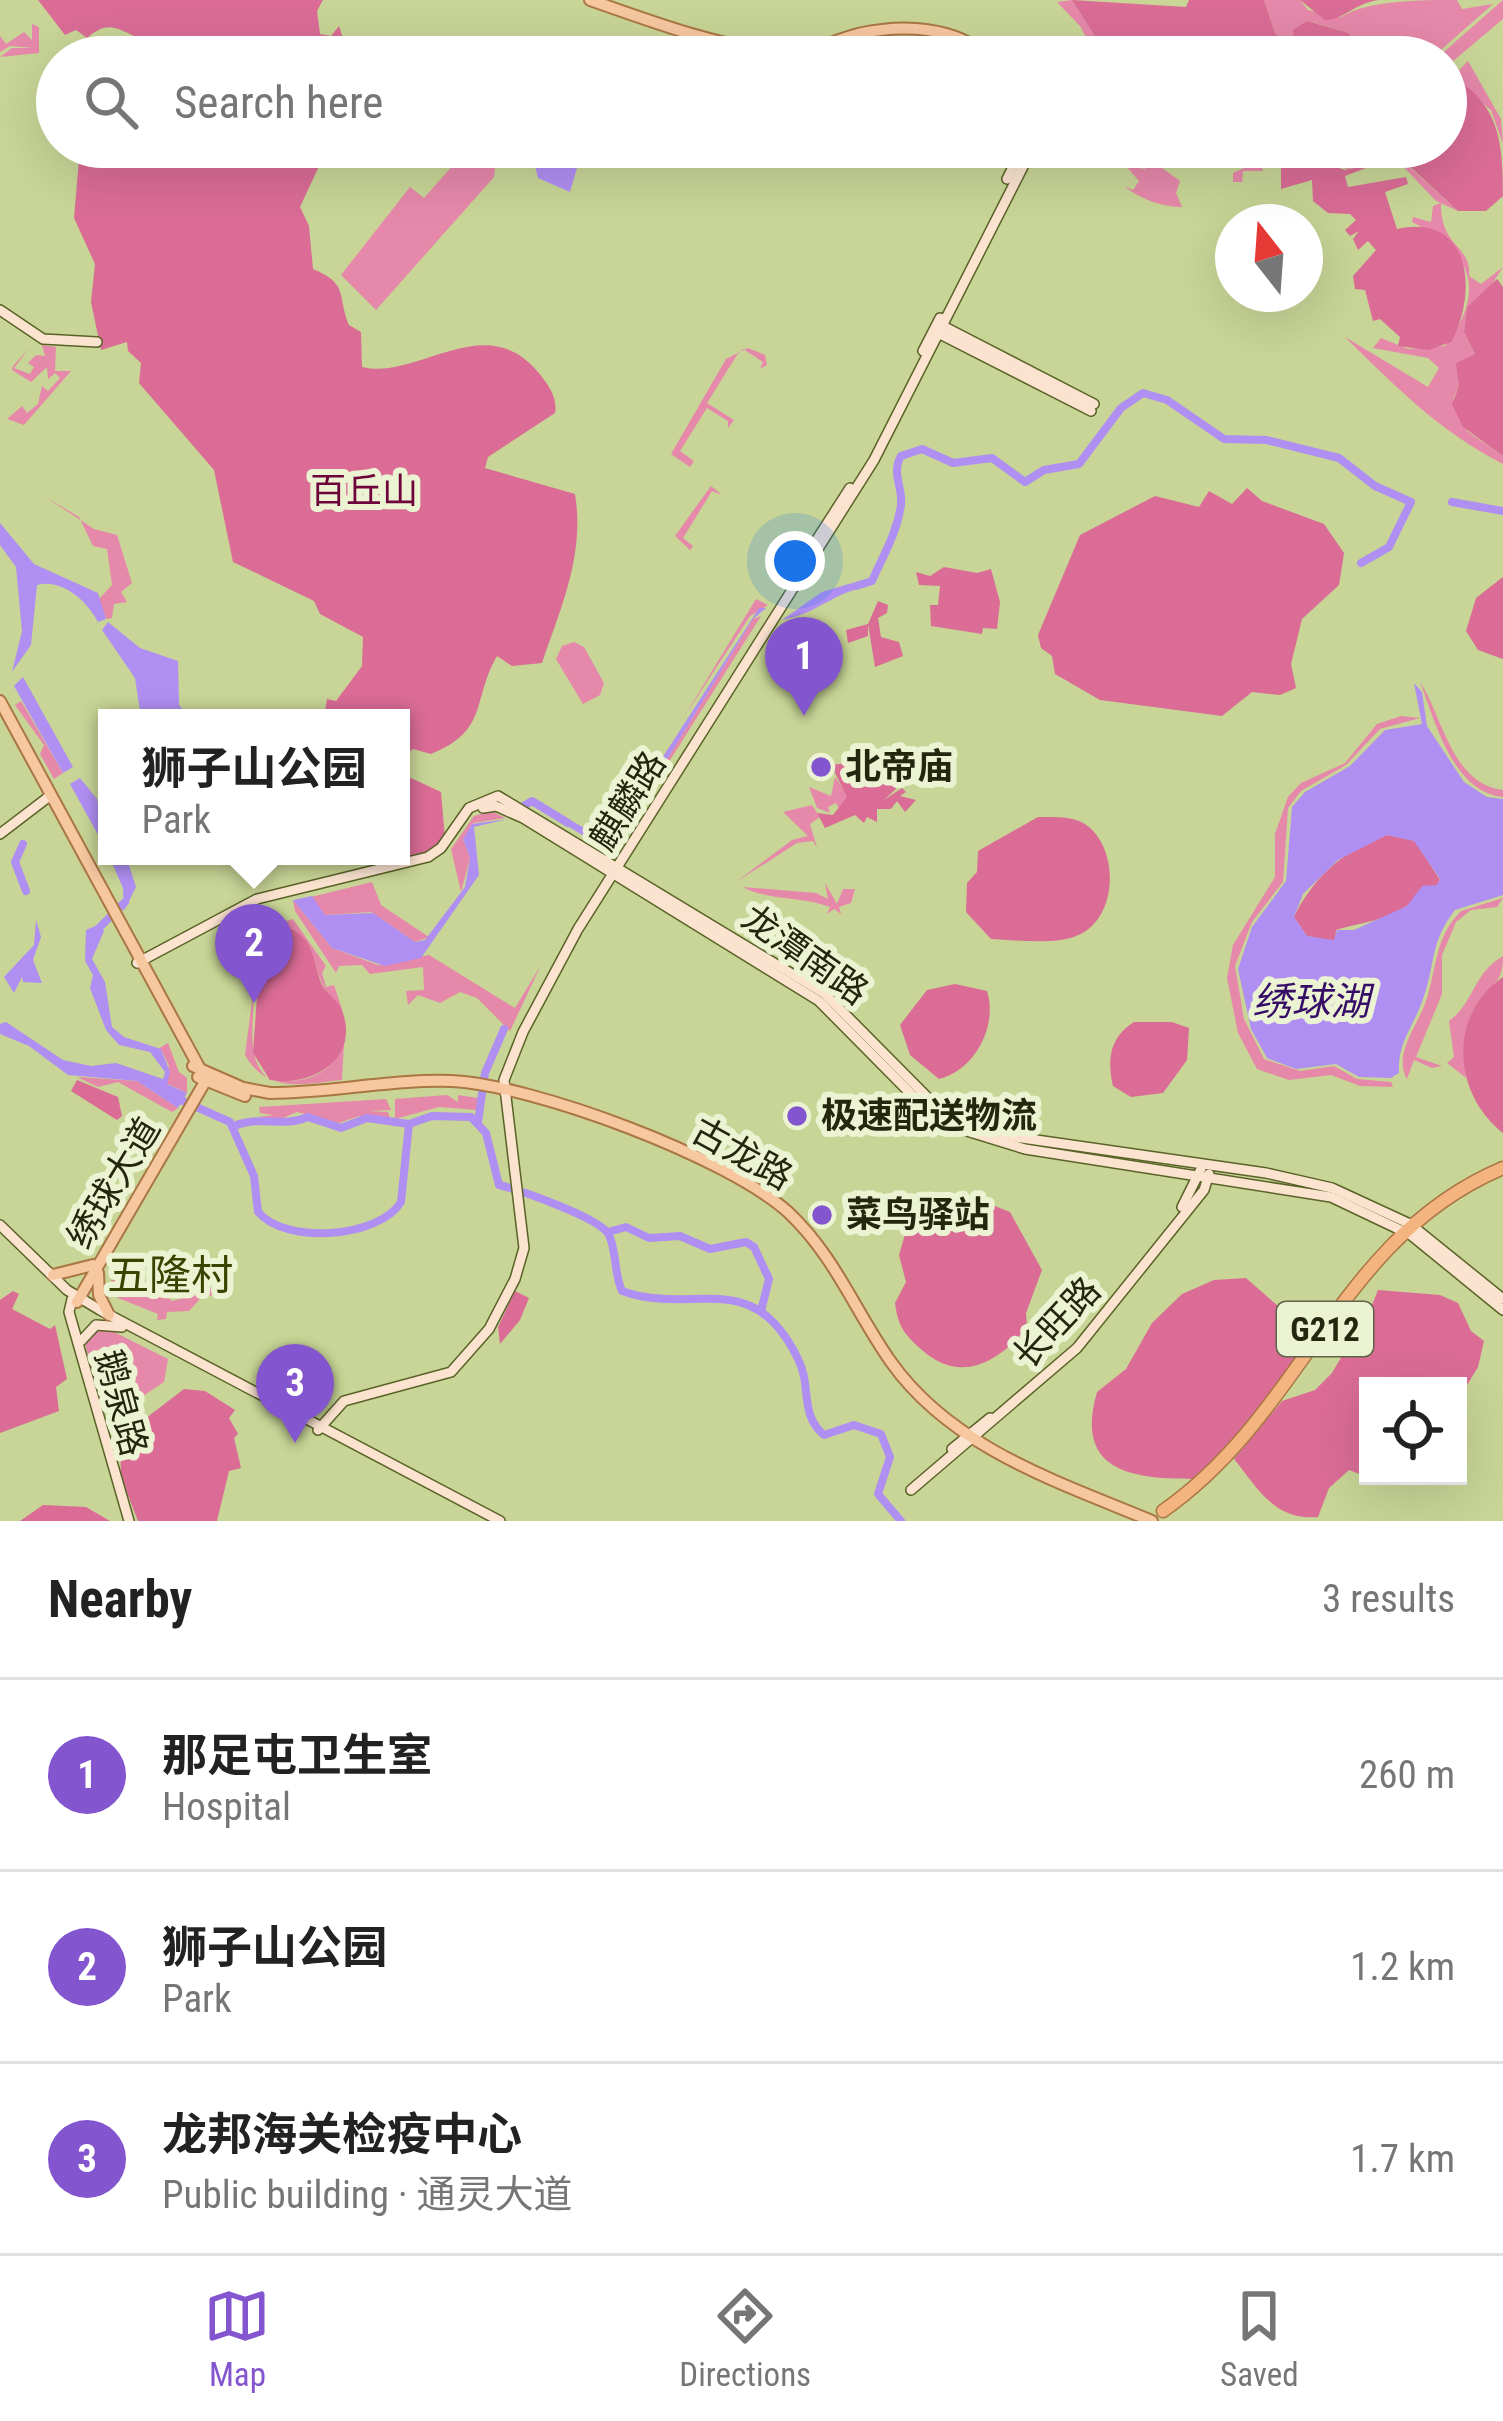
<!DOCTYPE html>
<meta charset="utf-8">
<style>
body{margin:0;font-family:"Roboto Condensed","Noto Sans SC",sans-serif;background:#f6f6f6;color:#222}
.controls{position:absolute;right:36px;bottom:36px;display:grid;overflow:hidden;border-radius:0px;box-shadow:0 12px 48px #0002}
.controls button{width:108px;height:108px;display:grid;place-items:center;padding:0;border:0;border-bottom:3px solid #e0e0e0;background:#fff;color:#222;font:60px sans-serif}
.compass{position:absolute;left:1215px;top:204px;width:108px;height:108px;border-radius:50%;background:#fff;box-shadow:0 12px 48px #0002;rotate:343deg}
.you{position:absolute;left:795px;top:561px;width:42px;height:42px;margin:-30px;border:9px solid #fff;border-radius:50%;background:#1a73e8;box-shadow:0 0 0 18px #1a73e833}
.badge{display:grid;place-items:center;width:78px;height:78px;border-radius:50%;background:#8355ce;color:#fff;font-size:39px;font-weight:700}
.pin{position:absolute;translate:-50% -99px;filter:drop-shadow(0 3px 6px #0008)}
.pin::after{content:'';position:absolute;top:63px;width:42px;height:36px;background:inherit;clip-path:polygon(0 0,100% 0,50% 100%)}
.popup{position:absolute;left:98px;top:709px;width:312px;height:156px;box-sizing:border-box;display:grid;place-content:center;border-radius:0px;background:#fff;filter:drop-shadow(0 3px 9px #0005);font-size:39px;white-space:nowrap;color:#767676}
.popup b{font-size:45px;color:#222}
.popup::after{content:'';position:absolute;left:50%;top:100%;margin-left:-24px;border:24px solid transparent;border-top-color:#fff}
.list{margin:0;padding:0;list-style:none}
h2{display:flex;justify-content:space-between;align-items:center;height:156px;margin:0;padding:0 48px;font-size:51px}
h2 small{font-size:39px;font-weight:400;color:#767676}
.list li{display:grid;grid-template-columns:78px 1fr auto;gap:36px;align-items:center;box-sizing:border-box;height:192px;padding:0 48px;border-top:3px solid #e0e0e0}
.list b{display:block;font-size:45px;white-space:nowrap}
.list p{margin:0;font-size:39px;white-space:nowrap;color:#767676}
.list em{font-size:39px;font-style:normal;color:#767676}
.icon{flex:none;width:66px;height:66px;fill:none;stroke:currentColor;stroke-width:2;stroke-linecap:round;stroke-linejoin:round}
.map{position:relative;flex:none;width:1503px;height:1521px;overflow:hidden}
.search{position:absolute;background:#fff;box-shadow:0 12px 48px #0002;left:36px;right:36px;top:36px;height:132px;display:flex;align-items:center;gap:30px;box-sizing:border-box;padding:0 42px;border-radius:66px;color:#767676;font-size:45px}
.sheet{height:732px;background:#fff}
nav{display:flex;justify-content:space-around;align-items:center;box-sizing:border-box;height:168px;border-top:3px solid #e0e0e0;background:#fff;font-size:33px;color:#767676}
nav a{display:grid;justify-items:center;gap:6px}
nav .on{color:#8355ce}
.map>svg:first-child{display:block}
.green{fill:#e688aa}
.forest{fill:#da6c96}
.water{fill:#b08ff3;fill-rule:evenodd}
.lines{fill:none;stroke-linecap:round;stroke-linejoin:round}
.river{stroke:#b08ff3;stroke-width:8}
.secondary-casing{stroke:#596327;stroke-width:12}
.primary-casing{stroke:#aa7644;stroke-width:14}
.trunk-casing{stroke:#aa7644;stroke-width:15}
.secondary{stroke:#fbe3d0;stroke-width:9}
.primary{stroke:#f7c7a0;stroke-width:10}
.trunk{stroke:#f4b480;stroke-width:12}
.poi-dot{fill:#8355ce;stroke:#ebf3d3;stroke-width:4.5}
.labels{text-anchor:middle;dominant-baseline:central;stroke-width:12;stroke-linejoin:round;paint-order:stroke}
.shield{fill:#ebf3d3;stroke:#5f6449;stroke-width:3}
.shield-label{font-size:33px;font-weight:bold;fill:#23270e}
.park-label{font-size:36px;fill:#6d033a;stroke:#ebf3d3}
.poi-label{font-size:36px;font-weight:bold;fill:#23270e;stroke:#ebf3d3;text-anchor:start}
.street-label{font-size:36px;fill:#23270e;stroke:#ebf3d3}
.water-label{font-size:39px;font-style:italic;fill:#360d66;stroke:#ebf3d3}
.quarter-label{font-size:42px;fill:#3a4300;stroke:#ebf3d3}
</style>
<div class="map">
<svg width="1503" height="1521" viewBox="0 0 1503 1521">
<rect width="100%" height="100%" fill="#c8d596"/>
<g class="green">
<path d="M1072 0 1108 57H1086L1093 51 1080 26 1057 2Z"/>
<path d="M1264 0H1300L1308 10 1341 17C1368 0 1421 0 1457 0L1462 9 1493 4 1433 57H1358L1361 53 1349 33 1308 21 1287 57H1281L1288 46 1275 33Z"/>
<path d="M1503 0V19L1446 67V57H1438Z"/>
<path d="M32 24 37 26 39 28V53L0 57 12 48H34L10 46 0 52V36L6 44 24 32 32 40Z"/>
<path d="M1468 61 1501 119 1503 144 1491 110 1446 74V68L1458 71Z"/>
<path d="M469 147H478L495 168 494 177 376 310 341 275 410 187 424 198Z"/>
<path d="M486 147H522L529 157 543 149 528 161 505 168Z"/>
<path d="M1246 147 1260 152 1295 147 1270 169 1276 157 1269 151 1258 154 1263 171H1243L1242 182H1233V173L1251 165Z"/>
<path d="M1316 147H1355L1363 162 1396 155 1395 147H1399L1404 162 1458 211 1436 201 1399 162 1347 169 1313 160Z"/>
<path d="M1151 151V160L1180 181 1176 193 1182 207C1162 207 1140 199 1124 186L1133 190 1139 181 1126 166 1145 169Z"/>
<path d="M1441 203C1440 248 1472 245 1469 276L1481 284 1503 267 1490 287 1467 307 1464 332 1475 354 1457 363 1459 386 1453 399 1467 431 1503 456V464C1440 432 1395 386 1345 337L1428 387 1439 368 1428 358 1373 348 1381 338 1408 349 1445 346C1490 287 1468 250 1412 222L1413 217 1431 222 1433 206Z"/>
<path d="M42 345 56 347 55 371H71L24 425 7 419 22 406 27 413 38 404 42 386 48 391 60 378 55 373 48 379 47 367 31 382 12 370 13 366 29 348 14 368 30 374 34 367 28 363 36 355 45 356Z"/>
<path d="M748 348 765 355 767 365 760 369 763 362 743 349 737 355 707 403 734 420 728 428V421L707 408 680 451 694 461 690 467 671 454 726 359Z"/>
<path d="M711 486 722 495 712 491 683 538 693 546 690 550 675 536Z"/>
<path d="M44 496 94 529 117 535 132 583 121 592 127 602 114 604 112 618 106 619 99 599 112 585 107 549 93 546 79 517Z"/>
<path d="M756 599 768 605 750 616 682 720Z"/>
<path d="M761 616 617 844 599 845 622 833 753 619Z"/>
<path d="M574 642 584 647 604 683 600 695 583 704 556 659 562 646Z"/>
<path d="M1420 682C1442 714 1451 784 1503 790V797C1452 792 1435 720 1420 682Z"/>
<path d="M21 701 63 773 54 779 40 754 44 745 15 705Z"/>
<path d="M1401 716 1420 718 1380 729 1346 765 1301 791 1288 808 1283 882 1252 922 1235 966 1244 1019 1264 1059 1300 1071 1334 1066 1357 1079 1391 1082 1393 1087 1360 1086 1331 1075 1289 1080 1257 1069 1238 1033 1227 978 1233 945 1275 877V834L1288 797 1301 783 1345 763 1377 724Z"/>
<path d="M835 777 848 796 839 809 836 803 828 807 830 813 817 808 809 787 831 796Z"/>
<path d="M812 805 820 817 810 824 817 848 813 841 797 843 736 882 792 840 808 836 783 812Z"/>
<path d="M491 811 505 818 473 823 463 839 470 858 461 892 451 849 474 816Z"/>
<path d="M372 882 381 905 429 937 415 942 371 912 325 915 311 897Z"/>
<path d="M825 883 837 904 843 889H855L851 903 839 907 841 914 834 909 827 914 830 907C803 896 764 900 743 887L816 893 828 899Z"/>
<path d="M1503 898 1497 907 1471 910 1456 922 1442 955V994L1416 1057 1442 1066 1432 1068 1414 1060 1407 1079C1392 1053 1420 1023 1427 998 1437 966 1435 937 1461 911Z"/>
<path d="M293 900 332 948 378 965 429 955 515 1008 541 965 510 1031 477 998 460 992 440 1003 418 995 408 1005 406 991 424 990 423 967 370 974 362 965 339 966 336 973 295 911Z"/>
<path d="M293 919 326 966 322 973 326 987 334 985 343 1012C337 1002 329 996 324 987 311 963 318 941 287 927L247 964C265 1000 236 1054 270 1080 304 1084 330 1077 344 1043L342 1080C304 1084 267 1094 245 1055L252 1001 239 966 242 951 257 930Z"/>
<path d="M1503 956C1503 979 1497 980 1483 996 1462 1020 1463 1049 1466 1078L1447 1063 1454 1057 1449 1021C1474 1003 1473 973 1503 956Z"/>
<path d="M168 1043 179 1072 187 1078V1093L166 1083 169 1066 161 1049 156 1050Z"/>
<path d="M77 1077 137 1081 178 1108 172 1112 118 1082 98 1087Z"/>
<path d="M447 1095 458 1102V1095L478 1098 477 1110 439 1107 395 1119V1099Z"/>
<path d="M386 1099 391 1110 368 1111 388 1112 390 1118 359 1116 339 1123 297 1112 281 1119 258 1117 273 1115 260 1113 259 1107Z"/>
<path d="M121 1263 129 1268 128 1280 154 1282 172 1301 195 1295 194 1285 199 1292 216 1286 215 1294 200 1299 189 1311 167 1312 166 1319 157 1320 158 1314 118 1298 117 1291 129 1292 123 1282 111 1281Z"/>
<path d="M106 1328 168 1359 164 1382 113 1416 101 1410 85 1343 93 1329Z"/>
</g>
<g class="forest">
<path d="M38 0H323L317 11 320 34 331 36 339 26 344 41 337 57H125L143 40C117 29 109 19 87 38L76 30 65 35Z"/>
<path d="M1072 0 1186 7 1189 0H1264L1275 33 1288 46 1281 57H1108Z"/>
<path d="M1300 0H1379C1352 4 1346 19 1325 20Z"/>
<path d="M1307 21 1349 33 1361 53 1287 57 1295 41 1293 30Z"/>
<path d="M1448 75C1500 102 1503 142 1503 196L1486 211H1458L1404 161 1400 149 1446 147Z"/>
<path d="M80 147H328L300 207 309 226 313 269C349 284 337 295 349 325L361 332 362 367C417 381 485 308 538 372 548 384 558 398 555 413L488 457 485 468 575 494C585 555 561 607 542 663L512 666 497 656C472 699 489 731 431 754L413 749 401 758V718H324L327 699 336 701 362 666 363 637 320 614 314 601 233 562 214 470 139 383 141 363 128 351 127 342 101 350 91 302 95 264 74 218Z"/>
<path d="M1294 154 1345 170 1379 163 1345 176 1348 187 1406 177 1408 184 1385 192 1397 229C1472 212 1478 294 1451 342L1429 350 1398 346 1400 337 1380 319 1373 321 1365 290 1355 289 1353 276 1376 250 1368 241 1358 250 1353 239 1359 231 1350 236 1345 230 1356 220 1350 214 1328 213 1313 201 1312 180 1281 189V165Z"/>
<path d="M1497 279 1503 287V456L1463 427 1452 404 1459 386 1456 363 1475 354 1464 332 1467 307Z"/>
<path d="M1247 488 1262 501 1324 524 1344 553 1339 585 1302 619 1291 664 1296 688 1280 695 1252 692 1222 716 1100 700 1055 674 1052 656 1041 648 1038 635 1080 535 1155 496 1199 507 1209 491 1232 504Z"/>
<path d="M944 567 977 573 991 569 1000 602 997 629 983 628 982 634 931 626 930 605H938L940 586 919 585 916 572 930 576Z"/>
<path d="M1503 577V659L1500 658 1478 650 1466 631 1476 598Z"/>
<path d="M878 601 888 605 887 613 878 618 881 637 899 642 903 656 875 667 868 624V636L848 643 846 630 868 624Z"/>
<path d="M865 761H873L879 780 886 770 894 769 896 789 884 800 902 788 906 792 900 796 916 800 905 812 897 801 891 809H877V822L867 817 864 823 855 815 825 828 817 813 833 815 847 797 831 765 848 763 850 775Z"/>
<path d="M411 778 441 792 445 838 426 853 386 862 383 856H401V781Z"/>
<path d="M1038 817C1053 817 1073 816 1085 824 1120 847 1119 920 1076 936 1055 945 1014 940 991 939L966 912 967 883 977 872 978 851Z"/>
<path d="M1387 835 1415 841 1440 880 1437 885C1414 895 1417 901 1400 910 1375 923 1358 923 1336 930L1335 941 1307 936 1294 917C1312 879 1345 848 1387 835Z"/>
<path d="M282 926C314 934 312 957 321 983 326 994 339 1000 343 1013 359 1061 310 1087 270 1080L253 1053 257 996 247 957 262 933Z"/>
<path d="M1503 977V1133C1453 1094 1447 1015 1503 977Z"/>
<path d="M955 984 987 991C998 1026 975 1070 939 1079L910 1055 900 1025 927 990Z"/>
<path d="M1134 1022H1172L1189 1028 1187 1060 1163 1093 1131 1097 1113 1086C1107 1060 1109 1038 1134 1022Z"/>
<path d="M77 1080 118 1097 122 1116 117 1120 71 1091Z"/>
<path d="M972 1197 1010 1212 1042 1270 1026 1313 1027 1327C1000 1361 961 1385 922 1350 905 1335 898 1327 895 1303L906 1282 899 1255 906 1231 950 1199Z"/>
<path d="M1246 1278 1277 1305 1300 1353 1261 1418 1198 1479C1137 1479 1073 1475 1097 1392L1126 1369 1152 1323 1182 1294 1214 1280Z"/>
<path d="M1378 1290 1440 1295 1458 1303 1471 1331 1484 1341 1478 1367 1458 1400V1386H1368V1468L1362 1475 1349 1470 1329 1488 1318 1517C1274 1521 1257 1487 1234 1459L1282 1401 1315 1390 1332 1373 1349 1344 1355 1311 1372 1305Z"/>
<path d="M13 1291 19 1294 12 1309 50 1329 55 1325 67 1379 56 1387 59 1411 0 1433V1300Z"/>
<path d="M515 1291 529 1298 520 1320 500 1344 498 1327Z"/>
<path d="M184 1389 205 1391 235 1410 229 1418 238 1434 234 1438 241 1468 229 1471 217 1521H138L121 1477 120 1438Z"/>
<path d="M43 1505 86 1507 110 1521H20Z"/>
</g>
<g class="water">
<path d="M549 155 577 168 570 192 538 178 535 166Z"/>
<path d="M0 523 34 564 98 593 106 619 98 622C87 601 62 578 37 585L31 645 12 672 22 631 16 567 0 545Z"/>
<path d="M852 583 866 587C835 592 814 615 782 620L822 592Z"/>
<path d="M759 608H766L753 619 619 838 599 845 559 821 565 817 602 838 613 834Z"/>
<path d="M108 622 140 648 178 661 179 705 190 718H141L135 678 102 630Z"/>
<path d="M23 677 73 767 63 773 14 686Z"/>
<path d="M1414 683 1422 692 1427 726 1464 782 1487 797 1503 799V895L1455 910C1429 944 1436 963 1423 999 1414 1026 1397 1043 1399 1073L1391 1078 1359 1077 1336 1064 1296 1069 1267 1058 1251 1029 1238 969 1252 927 1286 881 1292 807 1305 792 1350 766 1385 730 1422 724ZM1387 835 1414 841 1440 879 1437 885 1422 886 1407 906 1354 930H1337L1334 940 1307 936 1294 917 1303 894 1338 860Z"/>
<path d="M80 778 97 799 107 840 102 842 70 784Z"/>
<path d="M508 819 474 827 479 875 421 958 385 966 332 948 293 900 312 896 325 915 373 913 415 942 425 940 465 887 470 858 463 839 472 824Z"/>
<path d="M109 856H126L136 887 124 911 123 888Z"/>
<path d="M36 920 41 937 33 960 42 983 23 982 22 977 14 993 4 977 34 945Z"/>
<path d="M100 924 104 931 92 959 105 982 112 1027 124 1037 161 1049 170 1072 167 1084 187 1093 178 1108 137 1081 68 1075 29 1046 0 1034V1024L6 1022 63 1060 91 1066 116 1063 163 1079 165 1072 150 1052 119 1045 106 1030 90 988 93 975 85 961 86 930Z"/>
</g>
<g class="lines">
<g class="river">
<path d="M1452 502 1503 511"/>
<path d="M856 586 872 581C883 556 897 533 901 505 903 487 891 473 901 456L922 449 953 463 992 458 1025 482 1044 470 1079 464 1121 408 1143 393 1167 400 1224 439 1266 440 1339 458 1375 486 1411 502 1389 547 1361 563"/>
<path d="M515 811 532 801 568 823"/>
<path d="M23 844 15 862 26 891"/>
<path d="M94 933 125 902"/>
<path d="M174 1097 230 1122 254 1176 258 1212C286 1245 379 1238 401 1202L409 1124 432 1116 471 1117 486 1133 499 1185C519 1190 601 1218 609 1235 617 1253 614 1274 622 1291 694 1317 752 1264 798 1359 812 1386 799 1414 824 1435L854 1425 881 1434 890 1457 878 1494 901 1521"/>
<path d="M478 1122 485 1073 504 1029"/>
<path d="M234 1126C259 1115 282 1128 308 1117L341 1128 367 1118 409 1124"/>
<path d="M608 1232 626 1227 649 1238 680 1236 710 1249 746 1242 754 1247 769 1279 761 1311"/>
</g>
<g class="secondary-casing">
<g id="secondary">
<path d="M1007 179 1023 147"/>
<path d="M0 310 43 339 97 342"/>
<path d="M939 324 1094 404"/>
<path d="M938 333 1091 411"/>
<path d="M923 351 940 318"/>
<path d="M814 544 850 488"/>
<path d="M483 808 496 806 523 818 819 1001 918 1101 957 1128 1025 1149 1331 1197 1411 1235 1503 1310"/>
<path d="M0 834 51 795"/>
<path d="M137 963 257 899 428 857 441 848 469 808 498 796 825 994 931 1101 970 1125 1001 1135 1266 1173 1332 1188 1410 1224 1503 1299"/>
<path d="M1182 1207 1201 1169"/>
<path d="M0 1225 67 1290 100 1310 500 1521"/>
<path d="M72 1299 69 1312 129 1521"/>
<path d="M81 1341 96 1325 122 1327"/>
<path d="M318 1430 344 1401 451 1372 489 1329 515 1279 524 1248 504 1080 523 1032 578 929 874 460 1033 147"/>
<path d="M952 1449 990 1418"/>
<path d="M911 1490 1077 1348 1204 1190 1209 1174"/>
</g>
</g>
<g class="primary-casing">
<g id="primary">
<path d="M590 0C653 22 711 44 778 53 808 56 830 41 858 34 903 24 955 26 989 57"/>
<path d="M0 701 206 1080 77 1302"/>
<path d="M193 1066 243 1088 270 1093C331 1093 391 1079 452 1081 534 1085 727 1157 788 1212 835 1256 855 1311 891 1362 952 1448 1058 1482 1152 1521"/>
<path d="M198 1077 245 1096"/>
<path d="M98 1273 99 1295 109 1315"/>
<path d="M53 1275 93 1265"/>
</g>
</g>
<g class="trunk-casing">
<path id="trunk" d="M1163 1511C1306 1411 1337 1238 1503 1168"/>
</g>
<use href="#secondary" class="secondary"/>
<use href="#primary" class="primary"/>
<use href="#trunk" class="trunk"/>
</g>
<g class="poi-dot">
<circle cx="821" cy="767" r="12"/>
<circle cx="797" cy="1116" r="12"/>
<circle cx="822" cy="1215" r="12"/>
</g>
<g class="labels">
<rect class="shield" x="1277" y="1302" width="96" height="54" rx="9"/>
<g class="shield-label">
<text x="1325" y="1329">G212</text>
</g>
<g class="park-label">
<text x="364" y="491">百丘山</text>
</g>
<g class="poi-label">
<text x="845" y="767">北帝庙</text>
<text x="821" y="1116">极速配送物流</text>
<text x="846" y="1215">菜鸟驿站</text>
</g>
<g class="street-label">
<text transform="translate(628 801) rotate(-58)">麒麟路</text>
<text transform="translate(805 955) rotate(35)">龙潭南路</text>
<text transform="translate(742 1154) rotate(29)">古龙路</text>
<text transform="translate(114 1183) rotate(-59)">绣球大道</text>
<text transform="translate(1057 1323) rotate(-47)">长旺路</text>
<text transform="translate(121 1403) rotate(75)">鹅泉路</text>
</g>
<g class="water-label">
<text x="1311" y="1002">绣球湖</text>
</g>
<g class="quarter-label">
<text x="170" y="1275">五隆村</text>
</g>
</g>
</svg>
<div class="controls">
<button><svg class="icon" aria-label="locate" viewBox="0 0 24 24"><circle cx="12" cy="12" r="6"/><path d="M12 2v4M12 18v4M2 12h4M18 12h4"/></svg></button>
</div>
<svg class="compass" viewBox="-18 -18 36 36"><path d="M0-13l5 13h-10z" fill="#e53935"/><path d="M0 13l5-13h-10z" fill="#767676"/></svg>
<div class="you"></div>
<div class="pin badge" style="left:804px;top:716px">1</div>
<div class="pin badge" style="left:254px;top:1003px">2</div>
<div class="popup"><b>狮子山公园</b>Park</div>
<div class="pin badge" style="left:295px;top:1443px">3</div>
<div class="search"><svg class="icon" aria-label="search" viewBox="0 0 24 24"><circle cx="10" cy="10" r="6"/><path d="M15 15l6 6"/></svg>Search here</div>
</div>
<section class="sheet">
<h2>Nearby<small>3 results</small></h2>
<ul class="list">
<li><span class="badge">1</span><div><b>那足屯卫生室</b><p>Hospital</p></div><em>260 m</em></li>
<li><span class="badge">2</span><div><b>狮子山公园</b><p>Park</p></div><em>1.2 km</em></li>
<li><span class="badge">3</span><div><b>龙邦海关检疫中心</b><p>Public building · 通灵大道</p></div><em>1.7 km</em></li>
</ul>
</section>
<nav>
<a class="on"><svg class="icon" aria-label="map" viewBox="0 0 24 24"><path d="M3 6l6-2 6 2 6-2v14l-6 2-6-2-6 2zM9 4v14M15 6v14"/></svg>Map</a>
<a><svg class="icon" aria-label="directions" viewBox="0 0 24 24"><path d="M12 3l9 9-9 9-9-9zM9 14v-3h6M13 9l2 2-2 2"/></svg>Directions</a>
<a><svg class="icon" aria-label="saved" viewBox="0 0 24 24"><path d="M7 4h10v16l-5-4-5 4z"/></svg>Saved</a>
</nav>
